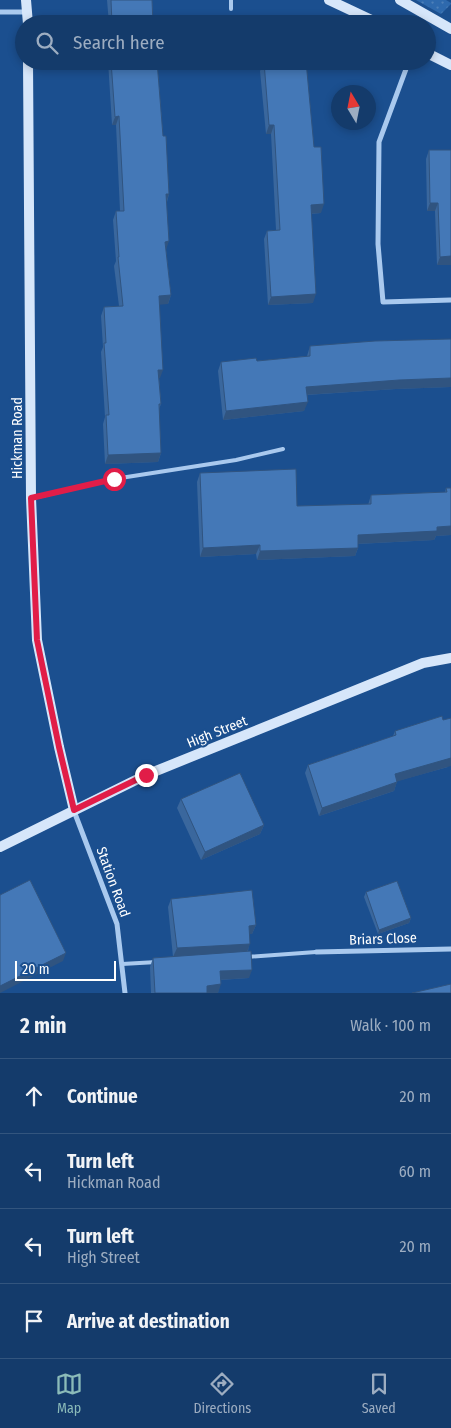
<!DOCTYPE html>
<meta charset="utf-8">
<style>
body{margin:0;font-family:"Fira Sans Condensed",sans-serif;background:#1d4271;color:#f1f3f6}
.compass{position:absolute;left:331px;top:85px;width:45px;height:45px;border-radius:50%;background:#143b6b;box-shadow:0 2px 8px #0003;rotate:350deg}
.scale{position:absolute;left:15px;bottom:12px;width:101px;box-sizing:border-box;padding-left:5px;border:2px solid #fff;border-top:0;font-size:14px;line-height:18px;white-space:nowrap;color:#fff;-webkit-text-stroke:4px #1b4f8f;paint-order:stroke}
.stop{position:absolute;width:15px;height:15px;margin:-11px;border:4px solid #e11d48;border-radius:50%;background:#fff}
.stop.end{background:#e11d48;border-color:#fff;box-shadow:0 1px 5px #0008}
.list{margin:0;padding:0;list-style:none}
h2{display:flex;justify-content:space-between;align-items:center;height:65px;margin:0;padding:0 20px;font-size:21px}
h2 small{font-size:16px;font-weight:400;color:#9dadc1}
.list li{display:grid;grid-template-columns:32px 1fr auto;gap:15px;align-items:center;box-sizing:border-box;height:75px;padding:0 20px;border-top:1px solid #33557e}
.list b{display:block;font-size:19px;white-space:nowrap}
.list p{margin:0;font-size:16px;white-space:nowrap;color:#9dadc1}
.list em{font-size:16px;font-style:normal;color:#9dadc1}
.icon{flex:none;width:28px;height:28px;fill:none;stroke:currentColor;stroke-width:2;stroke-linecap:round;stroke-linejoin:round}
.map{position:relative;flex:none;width:451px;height:993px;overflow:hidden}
.search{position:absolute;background:#143b6b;box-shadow:0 2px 8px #0003;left:15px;right:15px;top:15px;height:55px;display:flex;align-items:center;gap:12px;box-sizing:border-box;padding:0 18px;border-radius:28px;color:#9dadc1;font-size:19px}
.sheet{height:365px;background:#143b6b}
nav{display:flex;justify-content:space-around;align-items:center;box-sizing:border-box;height:70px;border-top:1px solid #33557e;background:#143b6b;font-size:14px;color:#9dadc1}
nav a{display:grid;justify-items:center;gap:2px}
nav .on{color:#8bbbb9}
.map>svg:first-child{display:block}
.grass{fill:url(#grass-dots)}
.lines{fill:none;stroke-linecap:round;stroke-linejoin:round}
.lane{stroke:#a9c9ee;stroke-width:4}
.street{stroke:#a9c9ee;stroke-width:5}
.secondary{stroke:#d6e6fa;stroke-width:10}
.wall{fill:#3a679d}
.shaded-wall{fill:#305480}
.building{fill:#4478b7;stroke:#305480}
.route{stroke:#e11d48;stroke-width:6}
.labels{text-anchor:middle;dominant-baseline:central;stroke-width:4;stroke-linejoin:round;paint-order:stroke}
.street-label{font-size:14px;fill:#fff;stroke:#1b4f8f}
</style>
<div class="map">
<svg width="451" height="993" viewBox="0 0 451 993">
<defs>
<pattern id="grass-dots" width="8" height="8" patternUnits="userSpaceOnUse" patternTransform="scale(1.25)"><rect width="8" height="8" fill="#2e69ad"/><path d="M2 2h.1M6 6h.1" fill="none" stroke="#4d80b9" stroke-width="1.8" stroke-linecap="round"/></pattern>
</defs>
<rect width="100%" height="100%" fill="#1b4f8f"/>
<path class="grass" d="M416 0H446L451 3V4L441 14Z"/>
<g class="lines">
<g class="lane">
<path d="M231 0V9"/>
<path d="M33 498 114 479 236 460 283 449"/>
<path d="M246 957 316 952"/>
<path d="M122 964 157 962"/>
</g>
<g class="street">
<path d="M0 12H27"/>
<path d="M409 61 379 142 378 244 383 302 451 300"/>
<path d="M74 811 117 924 125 993"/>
<path d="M316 952 451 949"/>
</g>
<g class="secondary">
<path d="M26 0 28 24"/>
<path d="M329 0 380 24"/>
<path d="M400 0 451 29"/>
<path d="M427 53 451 65"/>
<path d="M28 61 31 498 37 640 59 747 74 810"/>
<path d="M0 847 146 775 423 663 451 658"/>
</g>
</g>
<g class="wall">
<path d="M107 0H152L153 24H109Z"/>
<path d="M108 61H157L163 136 169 194 167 202 166 250 171 295 168 304H160V378H159L161 404 159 409 161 453 158 462 105 464 103 424 105 417 101 352 103 347 101 316 104 307 119 306 114 266 116 261 113 220 116 211H120L116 125H112Z"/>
<path d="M264 62 321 213 311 214 313 303 268 305 264 239 267 231 276 230 271 134H266L260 71Z"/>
<path d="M429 150 451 265H437L435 211H427L426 159Z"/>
<path d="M451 339V387L396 389 307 395 304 411 223 420 218 371 221 362 257 361 307 356 310 346Z"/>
<path d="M200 473 297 506 368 505 371 495 445 492 446 488H451V535L436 536 434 540 358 544V548L355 556 257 560 256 554 200 557 197 482Z"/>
<path d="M395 731 448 767 397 781 394 791 319 816 305 773 308 765 393 736Z"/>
<path d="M181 799 264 825 260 834 201 860 177 808Z"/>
<path d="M366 892 411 918 409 923 378 934 364 897Z"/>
<path d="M171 899 256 925 252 934H250L248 952 249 978 220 980 218 993H151L150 967 153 958 173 957 168 907Z"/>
</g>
<g class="shaded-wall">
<path d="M119 116 116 125H112L115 117Z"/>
<path d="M269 125H274L271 134H266Z"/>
<path d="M166 194H169L166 203Z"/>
<path d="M430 203H438L435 211H427Z"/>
<path d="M324 204 321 213 308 214 311 205Z"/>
<path d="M169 241 166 250 165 242Z"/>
<path d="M451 256V265H437L440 257Z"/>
<path d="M316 294 313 303 268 305 271 297Z"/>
<path d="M171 295 168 304 156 305 159 296Z"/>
<path d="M158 370H163L160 378 155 379Z"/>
<path d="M451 378V387L396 389 303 395 306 387 399 380Z"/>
<path d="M308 402 304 411 223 420 226 411Z"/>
<path d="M161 453 158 462 105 464 108 455Z"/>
<path d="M451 526V535L436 536 434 540 355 544 358 535Z"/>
<path d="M260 545 256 554 200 557 203 548Z"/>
<path d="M358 548 355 556 257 560 260 551Z"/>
<path d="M451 758V766L392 783 395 774Z"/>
<path d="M397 782 394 791 319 816 322 808Z"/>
<path d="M264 825 260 834 201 860 205 852Z"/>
<path d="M411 918 409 923 378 934 379 930Z"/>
<path d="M256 925 252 934H246L249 926Z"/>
<path d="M250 944 247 952 173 957 177 948Z"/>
<path d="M66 953 63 961 0 993V986Z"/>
<path d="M252 970 249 978 217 980 220 971Z"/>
<path d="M221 984 218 993H205L207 986Z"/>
</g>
<g class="building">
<path d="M111 0H152L153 24H112Z"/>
<path d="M111 61H157L163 136H166L169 194H166L169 241 165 242 171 295 159 296 163 370H158L161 404H159L161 453 108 455 106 415H109L104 343H106L104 307 123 306 118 257H119L116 211H124L119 116 115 117Z"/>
<path d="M274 61H306L314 147H321L324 204 311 205 316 294 271 297 267 231 280 230 274 125H269L264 62Z"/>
<path d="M429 150H451V256L440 257 438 203H430Z"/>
<path d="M451 339V378L399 380 306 387 308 402 226 411 221 362 256 358 257 361 310 356V346L375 341Z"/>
<path d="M296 469 297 506 371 504V495L447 492 446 488H451V526L437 527V531L358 535V548L260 551V545L203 548 200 473Z"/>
<path d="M442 716 443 720 451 718V758L395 774 397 782 322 808 308 765 396 735 395 731Z"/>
<path d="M240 773 264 825 205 852 181 799Z"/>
<path d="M30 880 66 953 0 986V895Z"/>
<path d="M397 881 411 918 379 930 366 892Z"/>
<path d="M252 890 256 925 249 926 250 944 177 948 171 899Z"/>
<path d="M251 951 252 970 220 971 221 984 207 986V993H155L153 958Z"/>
<path d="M451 984V993H412Z"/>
</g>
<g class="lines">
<path class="route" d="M114 479 31 498 37 640 59 747 74 810 146 775"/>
</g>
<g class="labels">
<g class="street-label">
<text transform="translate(17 438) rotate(-90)">Hickman Road</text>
<text transform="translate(217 732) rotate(-22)">High Street</text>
<text transform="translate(113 882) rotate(70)">Station Road</text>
<text transform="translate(383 939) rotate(-2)">Briars Close</text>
</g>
</g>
</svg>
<svg class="compass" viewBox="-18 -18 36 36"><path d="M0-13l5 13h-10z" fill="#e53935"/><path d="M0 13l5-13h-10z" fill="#9dadc1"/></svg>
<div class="scale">20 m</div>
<div class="stop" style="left:114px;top:479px"></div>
<div class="stop end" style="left:146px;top:775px"></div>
<div class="search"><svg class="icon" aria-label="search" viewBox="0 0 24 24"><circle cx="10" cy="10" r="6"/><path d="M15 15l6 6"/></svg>Search here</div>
</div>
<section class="sheet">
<h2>2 min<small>Walk · 100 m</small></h2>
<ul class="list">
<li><svg class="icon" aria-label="ahead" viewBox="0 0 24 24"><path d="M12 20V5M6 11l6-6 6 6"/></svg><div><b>Continue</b></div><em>20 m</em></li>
<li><svg class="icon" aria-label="left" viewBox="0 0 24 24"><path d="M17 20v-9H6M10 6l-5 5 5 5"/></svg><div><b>Turn left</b><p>Hickman Road</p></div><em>60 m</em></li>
<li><svg class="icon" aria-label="left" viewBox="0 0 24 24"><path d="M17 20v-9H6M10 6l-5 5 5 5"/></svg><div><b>Turn left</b><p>High Street</p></div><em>20 m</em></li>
<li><svg class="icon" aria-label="arrive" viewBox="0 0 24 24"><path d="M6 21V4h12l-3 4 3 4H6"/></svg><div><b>Arrive at destination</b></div></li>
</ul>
</section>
<nav>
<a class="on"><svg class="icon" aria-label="map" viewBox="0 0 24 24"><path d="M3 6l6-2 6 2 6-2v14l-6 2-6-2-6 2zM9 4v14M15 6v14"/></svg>Map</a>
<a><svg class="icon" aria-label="directions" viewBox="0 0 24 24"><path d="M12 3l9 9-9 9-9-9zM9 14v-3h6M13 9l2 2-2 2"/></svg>Directions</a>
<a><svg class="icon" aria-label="saved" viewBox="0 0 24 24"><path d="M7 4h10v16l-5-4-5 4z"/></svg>Saved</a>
</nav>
